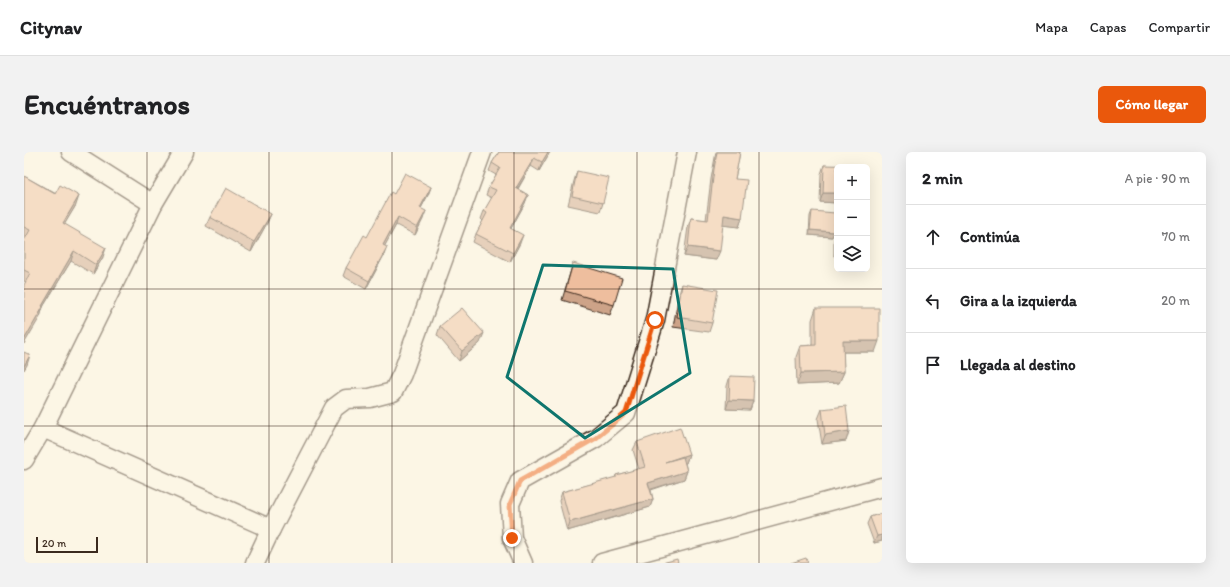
<!DOCTYPE html>
<html lang="es">
<meta charset="utf-8">
<style>
body{margin:0;font-family:Itim,sans-serif;background:#f2f2f2;color:#202124}
.controls{position:absolute;right:12px;top:12px;display:grid;overflow:hidden;border-radius:6px;box-shadow:0 4px 16px #0002}
.controls button{width:36px;height:36px;display:grid;place-items:center;padding:0;border:0;border-bottom:1px solid #e0e0e0;background:#fff;color:#202124;font:20px sans-serif}
.scale{position:absolute;left:12px;bottom:10px;width:62px;box-sizing:border-box;padding-left:4px;border:2px solid #3b2a1e;border-top:0;font-size:11px;line-height:14px;white-space:nowrap;color:#3b2a1e;-webkit-text-stroke:3px #fcf5e5;paint-order:stroke}
.stop{position:absolute;width:12px;height:12px;margin:-9px;border:3px solid #ea580c;border-radius:50%;background:#fff}
.stop.end{background:#ea580c;border-color:#fff;box-shadow:0 1px 4px #0008}
.list{margin:0;padding:0;list-style:none}
h2{display:flex;justify-content:space-between;align-items:center;height:52px;margin:0;padding:0 16px;font-size:17px}
h2 small{font-size:13px;font-weight:400;color:#757577}
.list li{display:grid;grid-template-columns:26px 1fr auto;gap:12px;align-items:center;box-sizing:border-box;height:64px;padding:0 16px;border-top:1px solid #e0e0e0}
.list b{display:block;font-size:15px;white-space:nowrap}
.list em{font-size:13px;font-style:normal;color:#757577}
.icon{flex:none;width:22px;height:22px;fill:none;stroke:currentColor;stroke-width:2;stroke-linecap:round;stroke-linejoin:round}
.map{position:relative;flex:none;width:858px;height:411px;overflow:hidden;border-radius:6px}
header{display:flex;align-items:center;gap:24px;box-sizing:border-box;height:56px;padding:0 20px;background:#fff;border-bottom:1px solid #e0e0e0}
header strong{font-size:19px}
nav{display:flex;gap:22px;margin-inline-start:auto;font-size:14px}
.intro{display:flex;align-items:center;justify-content:space-between;box-sizing:border-box;height:96px;padding:0 24px}
h1{margin:0;font-size:28px}
.button{padding:10px 18px;border-radius:6px;background:#ea580c;color:#fff;font-size:14px;font-weight:700}
main{display:flex;gap:24px;padding:0 24px}
aside{flex:1;background:#fff;border-radius:6px;box-shadow:0 4px 16px #0002}
.map>svg:first-child{display:block}
.lines{fill:none;stroke-linecap:round;stroke-linejoin:round}
.street-casing{stroke:#3b2a1e;stroke-width:21}
.street{stroke:#fcf5e5;stroke-width:18}
.wall{fill:#cda388;stroke:#3b2a1e}
.shaded-wall{fill:#a7856f;stroke:#3b2a1e}
.building{fill:#eebe9e;stroke:#3b2a1e}
.route{stroke:#ea580c;stroke-width:5}
.marked{fill:none;stroke:#0f766e;stroke-width:3;stroke-linejoin:round}
.grid{fill:none;stroke:#3b2a1e;stroke-width:1;stroke-opacity:0.55}
</style>
<header>
<strong>Citynav</strong>
<nav><a>Mapa</a><a>Capas</a><a>Compartir</a></nav>
</header>
<div class="intro"><h1>Encuéntranos</h1><a class="button">Cómo llegar</a></div>
<main>
<div class="map">
<svg width="858" height="411" viewBox="0 0 858 411">
<rect width="100%" height="100%" fill="#fcf5e5"/>
<filter id="ink" filterUnits="userSpaceOnUse"><feTurbulence type="fractalNoise" baseFrequency=".025" numOctaves="2"/><feDisplacementMap in="SourceGraphic" scale="8" xChannelSelector="R" yChannelSelector="G"/><feConvolveMatrix kernelMatrix="1 2 1 2 8 2 1 2 1" color-interpolation-filters="sRGB"/></filter>
<g filter="url(#ink)">
<g class="lines">
<g class="street-casing">
<g id="street">
<path d="M47 0 129 52"/>
<path d="M19 276 247 377"/>
<path d="M0 308 19 276 129 52 160 0"/>
<path d="M231 411 247 377 310 256 322 247 346 246 369 240 378 222 458 0"/>
<path d="M499 411 488 386 486 352 496 329 572 286 602 261 631 168 663 0"/>
<path d="M578 411 858 335"/>
</g>
</g>
<use href="#street" class="street"/>
</g>
<g class="wall">
<path d="M475 0H526L515 19 507 14 494 37 504 43 501 51 487 76 496 91 486 110 449 90 452 82 459 69 457 67 460 59 468 46 462 43 465 35 472 23 465 19 468 11Z"/>
<path d="M692 0H716L711 27 718 66 715 75 699 73 692 108 660 104 664 75 667 66 682 68 687 27Z"/>
<path d="M800 13 813 15V51L796 50 797 22Z"/>
<path d="M553 19 579 51 576 60 544 53 550 29Z"/>
<path d="M0 24 52 53 40 72 79 105 69 122 47 109 19 155 16 165 2 130 0 129V89L2 87 0 86Z"/>
<path d="M407 35 404 43 397 56 399 67 391 83 372 73 360 94V103L342 137 319 124 322 116 343 85Z"/>
<path d="M788 59 810 80 808 85 785 83 786 64Z"/>
<path d="M247 62 243 71 227 100 182 74 186 65Z"/>
<path d="M812 83 813 104H810V88Z"/>
<path d="M549 111 590 153 586 163 538 148Z"/>
<path d="M658 132 688 171 685 180 649 175 655 142Z"/>
<path d="M792 156 851 200H819L820 220 815 231 773 233 772 205 776 194 788 193V168Z"/>
<path d="M416 174 456 191 435 209 413 183Z"/>
<path d="M706 224 729 249 726 258 702 257 703 234Z"/>
<path d="M798 257 825 279 822 289 798 292 794 267Z"/>
<path d="M613 290 665 302 662 311H661L663 319 660 327 627 338 629 347 626 355 543 379 535 349 538 340 591 326 592 323 615 317 609 298Z"/>
<path d="M858 361V389L850 391 843 372 846 365Z"/>
</g>
<g class="shaded-wall">
<path d="M524 0H526L515 19 518 10Z"/>
<path d="M510 6 507 14 489 44 492 36Z"/>
<path d="M407 35 404 43 393 64 396 56Z"/>
<path d="M799 41H813V51L796 50Z"/>
<path d="M504 43 501 51 483 84 486 76Z"/>
<path d="M55 44 52 53 36 80 39 71Z"/>
<path d="M402 59 399 67 391 83 393 76Z"/>
<path d="M247 62 243 71 227 100 230 90Z"/>
<path d="M700 63 718 66 715 75 697 73Z"/>
<path d="M374 65 372 73 357 101 359 93Z"/>
<path d="M786 78 810 80 808 85 785 83Z"/>
<path d="M499 83 496 91 486 110 489 101Z"/>
<path d="M363 95 360 103 342 137 345 129Z"/>
<path d="M664 95 696 99 692 108 660 104Z"/>
<path d="M82 96 79 105 69 122 72 113Z"/>
<path d="M50 99 47 109 14 163 18 154Z"/>
<path d="M812 99H813V104H810Z"/>
<path d="M19 155 16 165 0 192V188Z"/>
<path d="M460 181 456 191 435 209 438 199Z"/>
<path d="M819 189H855L851 200H814Z"/>
<path d="M6 203 3 213 0 218V214Z"/>
<path d="M820 220 815 231 773 233 777 221Z"/>
<path d="M705 248 729 249 726 258 702 257Z"/>
<path d="M825 279 822 289 798 292 801 283Z"/>
<path d="M665 302 662 311 638 319 641 310Z"/>
<path d="M663 319 660 327 621 339 624 331Z"/>
<path d="M629 347 626 355 543 379 546 370Z"/>
<path d="M858 383V389L850 391 853 384Z"/>
</g>
<g class="building">
<path d="M475 0H524L518 10 510 6 492 36 504 43 486 76 499 83 489 101 452 82 463 61 460 59 472 38 465 35 476 16 468 11Z"/>
<path d="M693 0H716L711 27 723 28 718 66 700 63 696 99 664 95 667 66 684 68 690 17Z"/>
<path d="M800 13 839 14V15H813V41H799Z"/>
<path d="M553 19 585 26 579 51 548 44Z"/>
<path d="M381 21 407 35 396 56 402 59 393 76 374 65 359 93 363 95 345 129 322 116 340 83 343 85 367 40 370 42Z"/>
<path d="M0 24 31 42 36 33 55 44 39 71 82 96 72 113 50 99 18 154 19 155 0 188V133L6 121 0 118V89L6 78 0 75Z"/>
<path d="M202 36 247 62 230 90 186 65Z"/>
<path d="M788 59 811 61 810 80 786 78Z"/>
<rect x="812" y="83" width="1" height="16"/>
<path d="M549 111 598 126 590 153 541 139Z"/>
<path d="M658 132 694 138 688 171 653 165Z"/>
<path d="M438 156 460 181 438 199 416 174Z"/>
<path d="M792 156H855V189H819L820 220 777 221 776 194 792 193Z"/>
<path d="M0 200 6 203 0 214Z"/>
<path d="M706 224 730 225 729 249 705 248Z"/>
<path d="M822 254 825 279 801 283 798 257Z"/>
<path d="M656 275 665 302 641 310 659 305 663 319 624 331 629 347 546 370 538 340 592 325V323L621 315 613 290Z"/>
<path d="M858 361V383L853 384 846 365Z"/>
<path d="M782 406 784 411H767Z"/>
<path d="M653 407 654 411H638Z"/>
</g>
</g>
<g class="lines" filter="url(#ink)">
<path class="route" d="M488 386 486 352 496 329 572 286 602 261 631 168"/>
</g>
<path d="M0 0H858V411H0ZM519 113 649 117 666 221 561 286 483 225Z" fill="#fcf5e5" fill-opacity=".55" fill-rule="evenodd"/>
<path class="marked" d="M519 113 649 117 666 221 561 286 483 225Z"/>
<path class="grid" d="M123 0V411M245 0V411M368 0V411M490 0V411M613 0V411M735 0V411M0 137H858M0 274H858"/>
</svg>
<div class="controls">
<button>+</button>
<button>−</button>
<button><svg class="icon" aria-label="layers" viewBox="0 0 24 24"><path d="M12 4l9 5-9 5-9-5zM3 14l9 5 9-5"/></svg></button>
</div>
<div class="scale">20 m</div>
<div class="stop" style="left:631px;top:168px"></div>
<div class="stop end" style="left:488px;top:386px"></div>
</div>
<aside>
<h2>2 min<small>A pie · 90 m</small></h2>
<ul class="list">
<li><svg class="icon" aria-label="ahead" viewBox="0 0 24 24"><path d="M12 20V5M6 11l6-6 6 6"/></svg><div><b>Continúa</b></div><em>70 m</em></li>
<li><svg class="icon" aria-label="left" viewBox="0 0 24 24"><path d="M17 20v-9H6M10 6l-5 5 5 5"/></svg><div><b>Gira a la izquierda</b></div><em>20 m</em></li>
<li><svg class="icon" aria-label="arrive" viewBox="0 0 24 24"><path d="M6 21V4h12l-3 4 3 4H6"/></svg><div><b>Llegada al destino</b></div></li>
</ul>
</aside>
</main>
